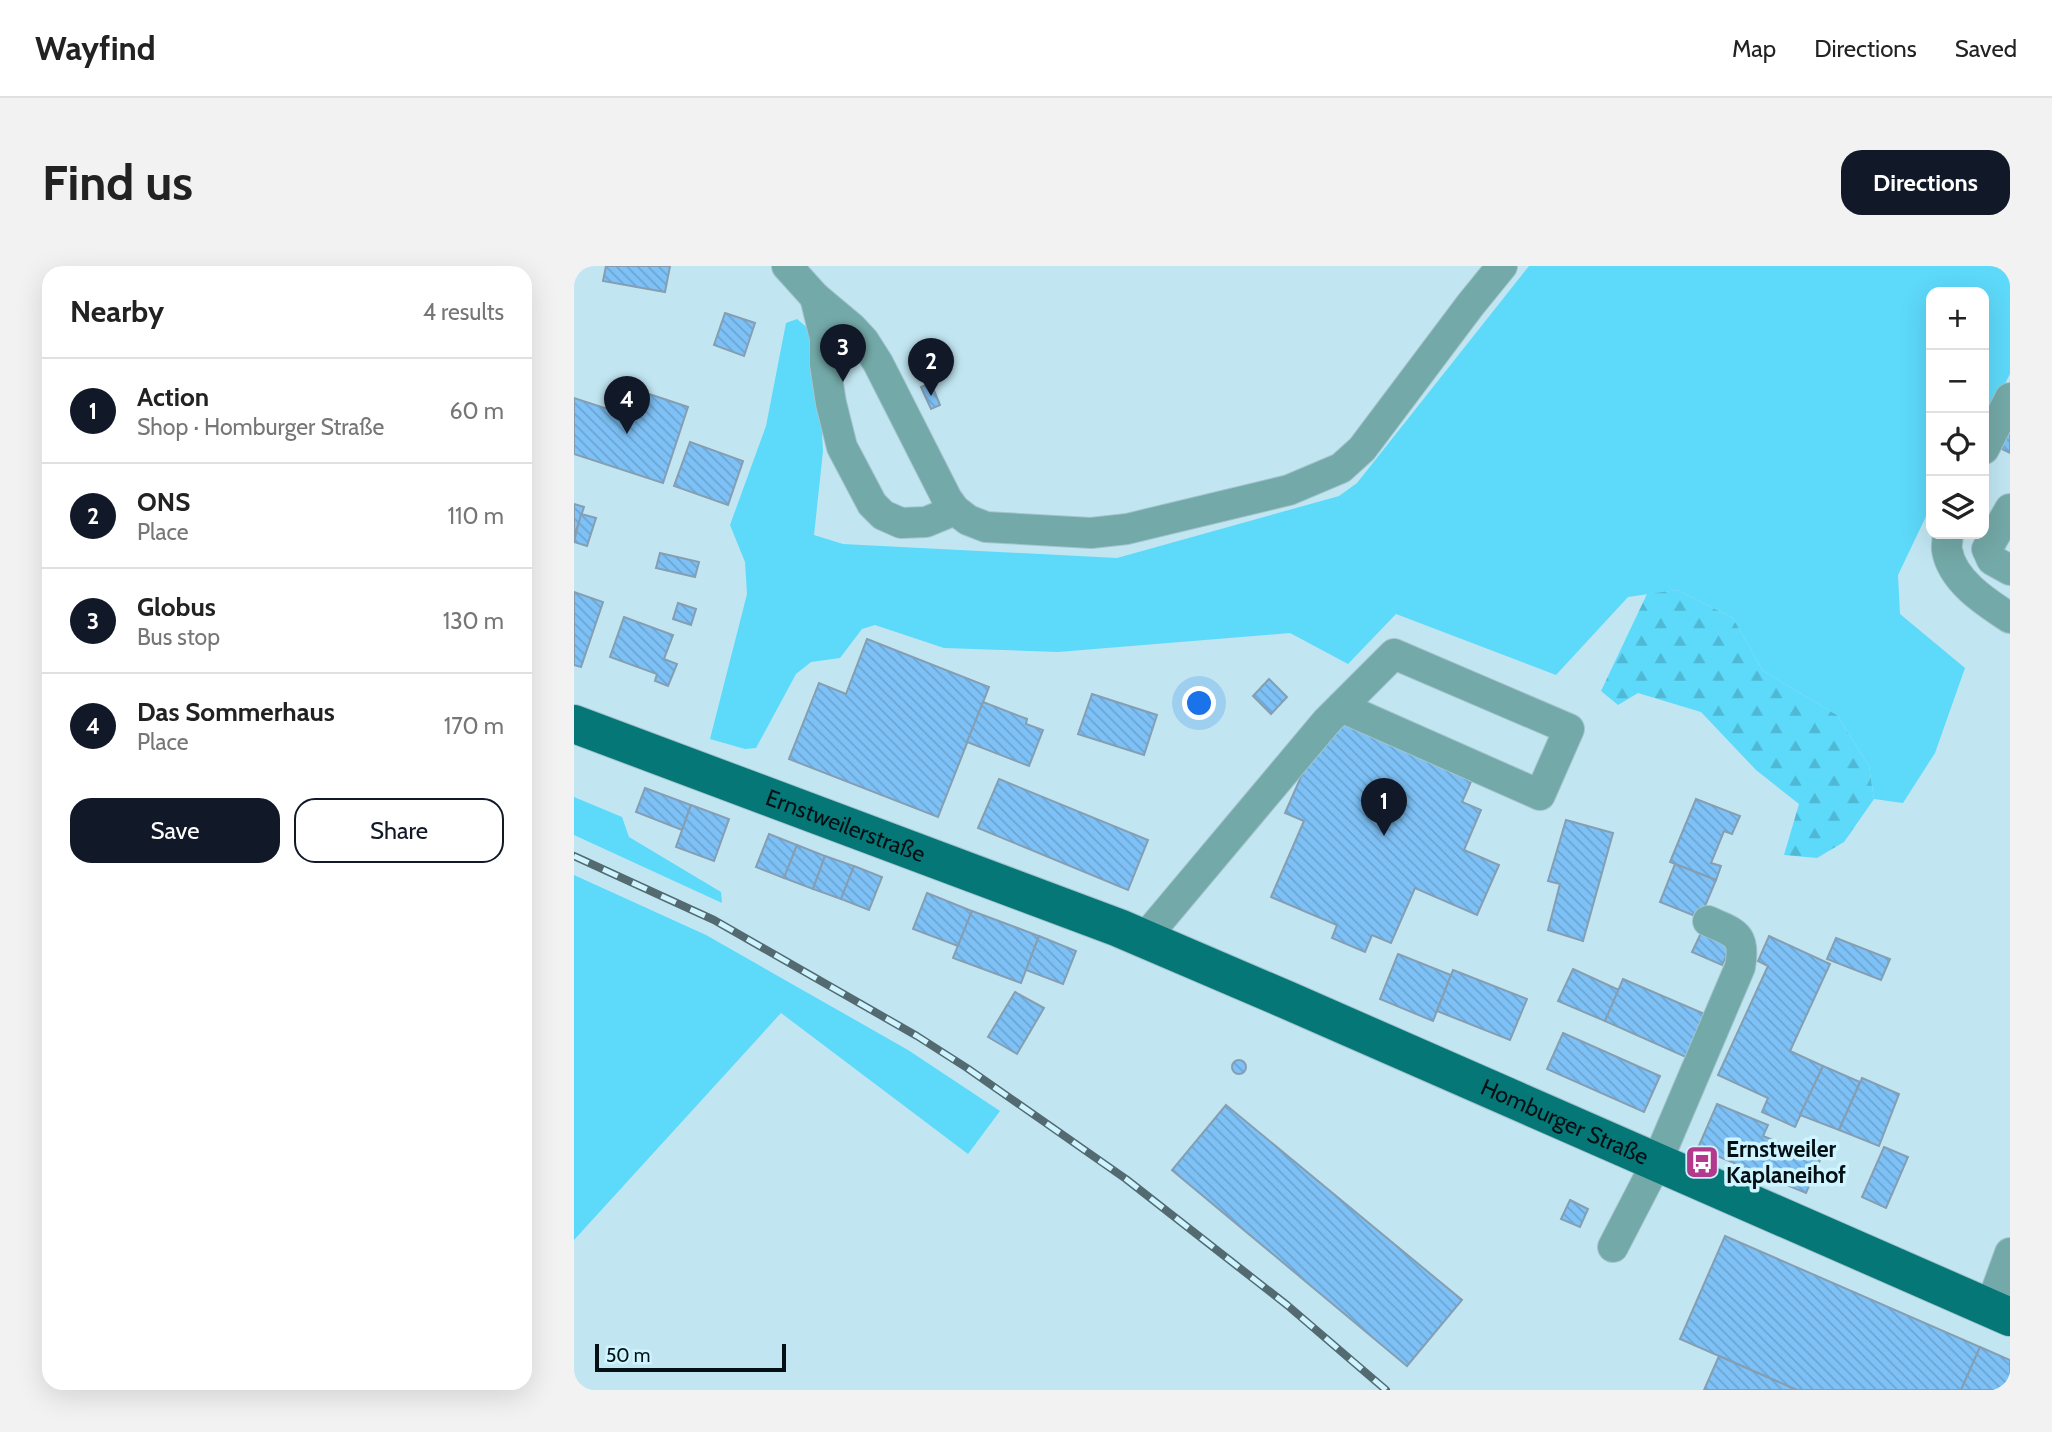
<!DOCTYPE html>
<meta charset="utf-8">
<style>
body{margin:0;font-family:Cabin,sans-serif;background:#f2f2f2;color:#222}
.controls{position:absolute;right:21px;top:21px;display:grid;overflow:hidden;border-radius:14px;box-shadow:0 7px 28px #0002}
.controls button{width:63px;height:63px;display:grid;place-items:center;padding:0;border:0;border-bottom:2px solid #e0e0e0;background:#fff;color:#222;font:35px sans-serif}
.scale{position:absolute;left:21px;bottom:18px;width:191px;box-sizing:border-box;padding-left:7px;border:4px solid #041014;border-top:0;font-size:19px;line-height:24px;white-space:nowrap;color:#041014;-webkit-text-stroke:5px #cef4ff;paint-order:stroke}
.you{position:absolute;left:626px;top:438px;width:24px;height:24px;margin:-18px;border:5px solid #fff;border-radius:50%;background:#1a73e8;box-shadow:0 0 0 10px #1a73e833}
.badge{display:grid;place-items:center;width:46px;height:46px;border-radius:50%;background:#111827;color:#fff;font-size:23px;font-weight:700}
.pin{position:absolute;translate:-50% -58px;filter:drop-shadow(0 2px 4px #0008)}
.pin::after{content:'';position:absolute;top:37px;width:24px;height:21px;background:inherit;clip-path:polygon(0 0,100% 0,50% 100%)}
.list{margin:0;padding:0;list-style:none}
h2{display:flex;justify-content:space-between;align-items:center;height:91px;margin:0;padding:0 28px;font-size:30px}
h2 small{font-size:23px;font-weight:400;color:#767676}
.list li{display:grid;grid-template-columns:46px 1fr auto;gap:21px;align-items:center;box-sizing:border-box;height:105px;padding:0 28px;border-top:2px solid #e0e0e0}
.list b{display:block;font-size:26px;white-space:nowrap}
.list p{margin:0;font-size:23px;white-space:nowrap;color:#767676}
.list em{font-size:23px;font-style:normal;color:#767676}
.actions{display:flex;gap:14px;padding:21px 28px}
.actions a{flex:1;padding:16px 0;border:2px solid #111827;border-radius:21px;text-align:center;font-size:24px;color:#111827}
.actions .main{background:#111827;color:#fff}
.icon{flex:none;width:38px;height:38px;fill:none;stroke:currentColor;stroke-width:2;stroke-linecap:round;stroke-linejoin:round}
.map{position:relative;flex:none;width:1436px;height:1124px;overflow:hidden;border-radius:21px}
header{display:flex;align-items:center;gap:42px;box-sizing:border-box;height:98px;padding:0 35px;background:#fff;border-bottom:2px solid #e0e0e0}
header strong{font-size:33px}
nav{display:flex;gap:38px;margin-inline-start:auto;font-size:24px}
.intro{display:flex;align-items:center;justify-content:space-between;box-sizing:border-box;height:168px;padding:0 42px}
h1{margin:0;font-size:49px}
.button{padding:18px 32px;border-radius:21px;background:#111827;color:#fff;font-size:24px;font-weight:700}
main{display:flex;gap:42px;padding:0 42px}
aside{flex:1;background:#fff;border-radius:21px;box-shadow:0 7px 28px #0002}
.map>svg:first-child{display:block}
.green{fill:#5dd9fa}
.forest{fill:url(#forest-firs)}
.building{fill:url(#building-back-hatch);stroke:#859eb2;stroke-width:2}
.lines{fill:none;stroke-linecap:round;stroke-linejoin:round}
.minor-casing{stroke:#a3c4ce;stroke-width:32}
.major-casing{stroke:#a3c4ce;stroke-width:40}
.minor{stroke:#73a9a8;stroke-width:30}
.major{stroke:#057776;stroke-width:38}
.rail-casing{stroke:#536a71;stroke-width:8}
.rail{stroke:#cef4ff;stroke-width:5;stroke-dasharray:16;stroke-linecap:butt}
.labels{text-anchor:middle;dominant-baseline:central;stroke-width:7;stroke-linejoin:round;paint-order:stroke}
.street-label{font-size:23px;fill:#041014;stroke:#cef4ff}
.poi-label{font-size:23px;font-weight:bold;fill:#041014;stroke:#cef4ff;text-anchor:start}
</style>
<header>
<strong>Wayfind</strong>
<nav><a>Map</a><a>Directions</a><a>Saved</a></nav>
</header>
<div class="intro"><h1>Find us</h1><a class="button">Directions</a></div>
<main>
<aside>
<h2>Nearby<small>4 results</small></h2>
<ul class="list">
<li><span class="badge">1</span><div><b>Action</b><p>Shop · Homburger Straße</p></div><em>60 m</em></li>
<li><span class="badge">2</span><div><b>ONS</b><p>Place</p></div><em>110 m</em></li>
<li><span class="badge">3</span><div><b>Globus</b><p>Bus stop</p></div><em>130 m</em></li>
<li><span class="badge">4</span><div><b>Das Sommerhaus</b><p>Place</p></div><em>170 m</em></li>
</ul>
<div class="actions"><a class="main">Save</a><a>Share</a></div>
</aside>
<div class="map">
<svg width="1436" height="1124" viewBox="0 0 1436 1124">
<defs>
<pattern id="forest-firs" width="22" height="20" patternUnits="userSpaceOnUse" patternTransform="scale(1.75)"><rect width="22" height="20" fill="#5dd9fa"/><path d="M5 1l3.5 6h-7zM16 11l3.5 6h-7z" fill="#4fb9d5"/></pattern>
<pattern id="building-back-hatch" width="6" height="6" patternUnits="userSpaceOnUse" patternTransform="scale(1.75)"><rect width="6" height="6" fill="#7ec1f6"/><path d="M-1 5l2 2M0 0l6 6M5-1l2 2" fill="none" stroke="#6ba5d2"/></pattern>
</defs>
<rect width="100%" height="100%" fill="#c1e6f2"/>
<g class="green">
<path d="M955 0H1436V108L1410 157V26H1357V240L1324 309 1326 348 1391 402 1361 487 1329 537 1300 533 1295 500 1263 449 1189 405 1159 352 1103 324 1054 331 982 409 822 348 774 398 716 367 484 386 370 382 301 359 288 363 266 392 237 396 222 408 182 482 171 483 136 473 173 328 171 296 156 259 192 160 212 57 223 53 236 64 245 115 249 185 240 269 269 278 543 292 765 230 783 217Z"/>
<path d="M0 531 48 551 55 571 147 626 148 637 0 569Z"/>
<path d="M0 609 132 669 334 784 426 845 394 888 207 747 0 974Z"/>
</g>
<path class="forest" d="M1103 324 1159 352 1189 405 1263 449 1295 500 1300 533 1270 576 1243 592 1210 589 1225 538 1182 504 1127 446 1064 427 1044 439 1027 425 1073 328Z"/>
<g class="building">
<path d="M32 0H96L91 26 29 15Z"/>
<path d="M151 47 181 57 170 90 140 79Z"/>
<path d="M357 117 366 139 357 143 347 121Z"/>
<path d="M60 123 114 141 89 217 0 188V132L52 149Z"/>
<path d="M1436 163V187L1426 182Z"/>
<path d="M116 176 169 195 154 239 100 220Z"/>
<path d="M0 238 10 241 0 271Z"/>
<path d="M7 248 22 252 13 280 0 276Z"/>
<path d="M86 287 125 296 121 311 82 302Z"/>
<path d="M0 326 29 336 7 401 0 399Z"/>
<path d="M104 337 122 343 117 359 99 353Z"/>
<path d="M50 351 99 369 90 393 103 398 94 420 81 415 83 408 36 391Z"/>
<path d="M293 373 415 421 364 551 215 493 245 417 272 428Z"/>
<path d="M695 413 713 431 697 448 679 430Z"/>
<path d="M518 428 583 449 570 489 504 468Z"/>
<path d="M409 436 453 453 452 458 469 464 455 500 393 476Z"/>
<path d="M764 453 899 511 888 536 907 544 890 584 925 599 903 649 841 622 817 677 798 669 791 686 758 672 763 659 697 631 730 555 711 547 745 470Z"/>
<path d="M425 513 574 574 554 624 404 562Z"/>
<path d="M71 522 117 539 108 564 62 546Z"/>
<path d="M1122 533 1166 550 1158 568 1150 565 1137 597 1147 600 1142 614 1096 596Z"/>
<path d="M117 539 155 553 140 595 102 581Z"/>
<path d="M992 554 1039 567 1009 675 974 664 986 618 974 615Z"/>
<path d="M195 568 223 579 210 612 182 601Z"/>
<path d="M223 579 251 590 239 623 210 612Z"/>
<path d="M251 590 280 600 267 633 239 623Z"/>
<path d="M1101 598 1142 614 1126 652 1086 636Z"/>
<path d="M280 600 308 611 295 644 267 633Z"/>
<path d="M353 627 398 645 384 680 339 663Z"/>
<path d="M398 645 465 670 447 717 379 692Z"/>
<path d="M1127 667 1157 680 1148 699 1118 686Z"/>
<path d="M465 670 502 685 489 718 452 704Z"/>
<path d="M1195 670 1256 698 1216 785 1249 800 1221 861 1188 846 1194 832 1144 809 1194 700 1184 695Z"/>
<path d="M1262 672 1316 693 1307 714 1253 693Z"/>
<path d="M824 688 877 709 859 755 806 733Z"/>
<path d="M999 703 1045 724 1031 755 984 735Z"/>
<path d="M879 704 953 733 936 774 863 745Z"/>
<path d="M1049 713 1133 749 1114 792 1031 755Z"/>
<path d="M441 726 470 742 443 788 414 771Z"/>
<path d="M989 767 1086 810 1070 846 973 803Z"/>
<circle cx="665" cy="801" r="7"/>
<path d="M1249 800 1286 816 1265 864 1226 849Z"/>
<path d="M1288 812 1325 828 1305 880 1265 864Z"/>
<path d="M1143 838 1194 859 1189 870 1246 894 1232 927 1124 882Z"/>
<path d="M652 839 888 1034 833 1100 598 904Z"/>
<path d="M1310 881 1334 891 1312 942 1288 931Z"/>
<path d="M996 934 1014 943 1006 961 987 953Z"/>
<path d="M1151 970 1406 1081 1387 1124H1223L1106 1073Z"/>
<path d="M1406 1081 1436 1094V1124H1387Z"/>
<path d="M1145 1090 1223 1124H1130Z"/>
</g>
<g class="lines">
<g class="minor-casing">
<g id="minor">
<path d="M213 0 241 31 278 62 290 75 304 97 373 233 381 244 394 254 412 261 517 267 553 263 715 224 767 202 788 183 897 38 928 0"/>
<path d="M241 31 251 72V98L257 137 268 181 298 238 309 249 327 257 352 256 381 244"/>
<path d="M1410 183 1436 132"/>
<path d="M1436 243 1413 283 1418 294 1436 304"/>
<path d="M1374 268C1374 273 1372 280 1373 284 1378 315 1413 337 1436 352"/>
<path d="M570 673 753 455 820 388 995 463 966 529 767 441"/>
<path d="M1039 981 1083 896 1166 701C1172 668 1161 667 1134 655"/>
<path d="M1416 1042 1436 987"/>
</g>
</g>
<g class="major-casing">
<g id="major">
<path id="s1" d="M0 458 545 662 713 734 1436 1051"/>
</g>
</g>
<use href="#minor" class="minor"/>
<use href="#major" class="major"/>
<g class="rail-casing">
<path id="rail" d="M0 590 140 654 343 770 393 802 552 913 713 1039 812 1124"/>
</g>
<use href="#rail" class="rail"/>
</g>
<defs>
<g id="bus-square" transform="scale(1.75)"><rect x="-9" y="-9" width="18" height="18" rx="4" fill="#b2398c" stroke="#cef4ff"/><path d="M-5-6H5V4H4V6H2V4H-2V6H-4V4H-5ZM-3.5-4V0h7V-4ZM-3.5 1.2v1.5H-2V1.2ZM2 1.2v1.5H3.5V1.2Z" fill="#fff"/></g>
</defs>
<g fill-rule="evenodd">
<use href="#bus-square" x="1128" y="896"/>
</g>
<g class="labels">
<g class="street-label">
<text stroke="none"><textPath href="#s1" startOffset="290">Ernstweilerstraße</textPath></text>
<text stroke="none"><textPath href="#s1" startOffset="1068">Homburger Straße</textPath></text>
</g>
<g class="poi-label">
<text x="1152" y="883">Ernstweiler<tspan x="1152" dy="26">Kaplaneihof</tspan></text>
</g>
</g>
</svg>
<div class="controls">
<button>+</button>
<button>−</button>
<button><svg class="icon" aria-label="locate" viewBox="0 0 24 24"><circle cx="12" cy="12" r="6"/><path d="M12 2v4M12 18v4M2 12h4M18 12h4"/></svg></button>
<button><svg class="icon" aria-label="layers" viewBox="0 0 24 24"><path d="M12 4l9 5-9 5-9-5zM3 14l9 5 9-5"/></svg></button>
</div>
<div class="scale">50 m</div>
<div class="you"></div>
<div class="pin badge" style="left:810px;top:570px">1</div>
<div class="pin badge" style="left:357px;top:130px">2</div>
<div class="pin badge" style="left:269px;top:116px">3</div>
<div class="pin badge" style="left:53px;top:168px">4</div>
</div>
</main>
